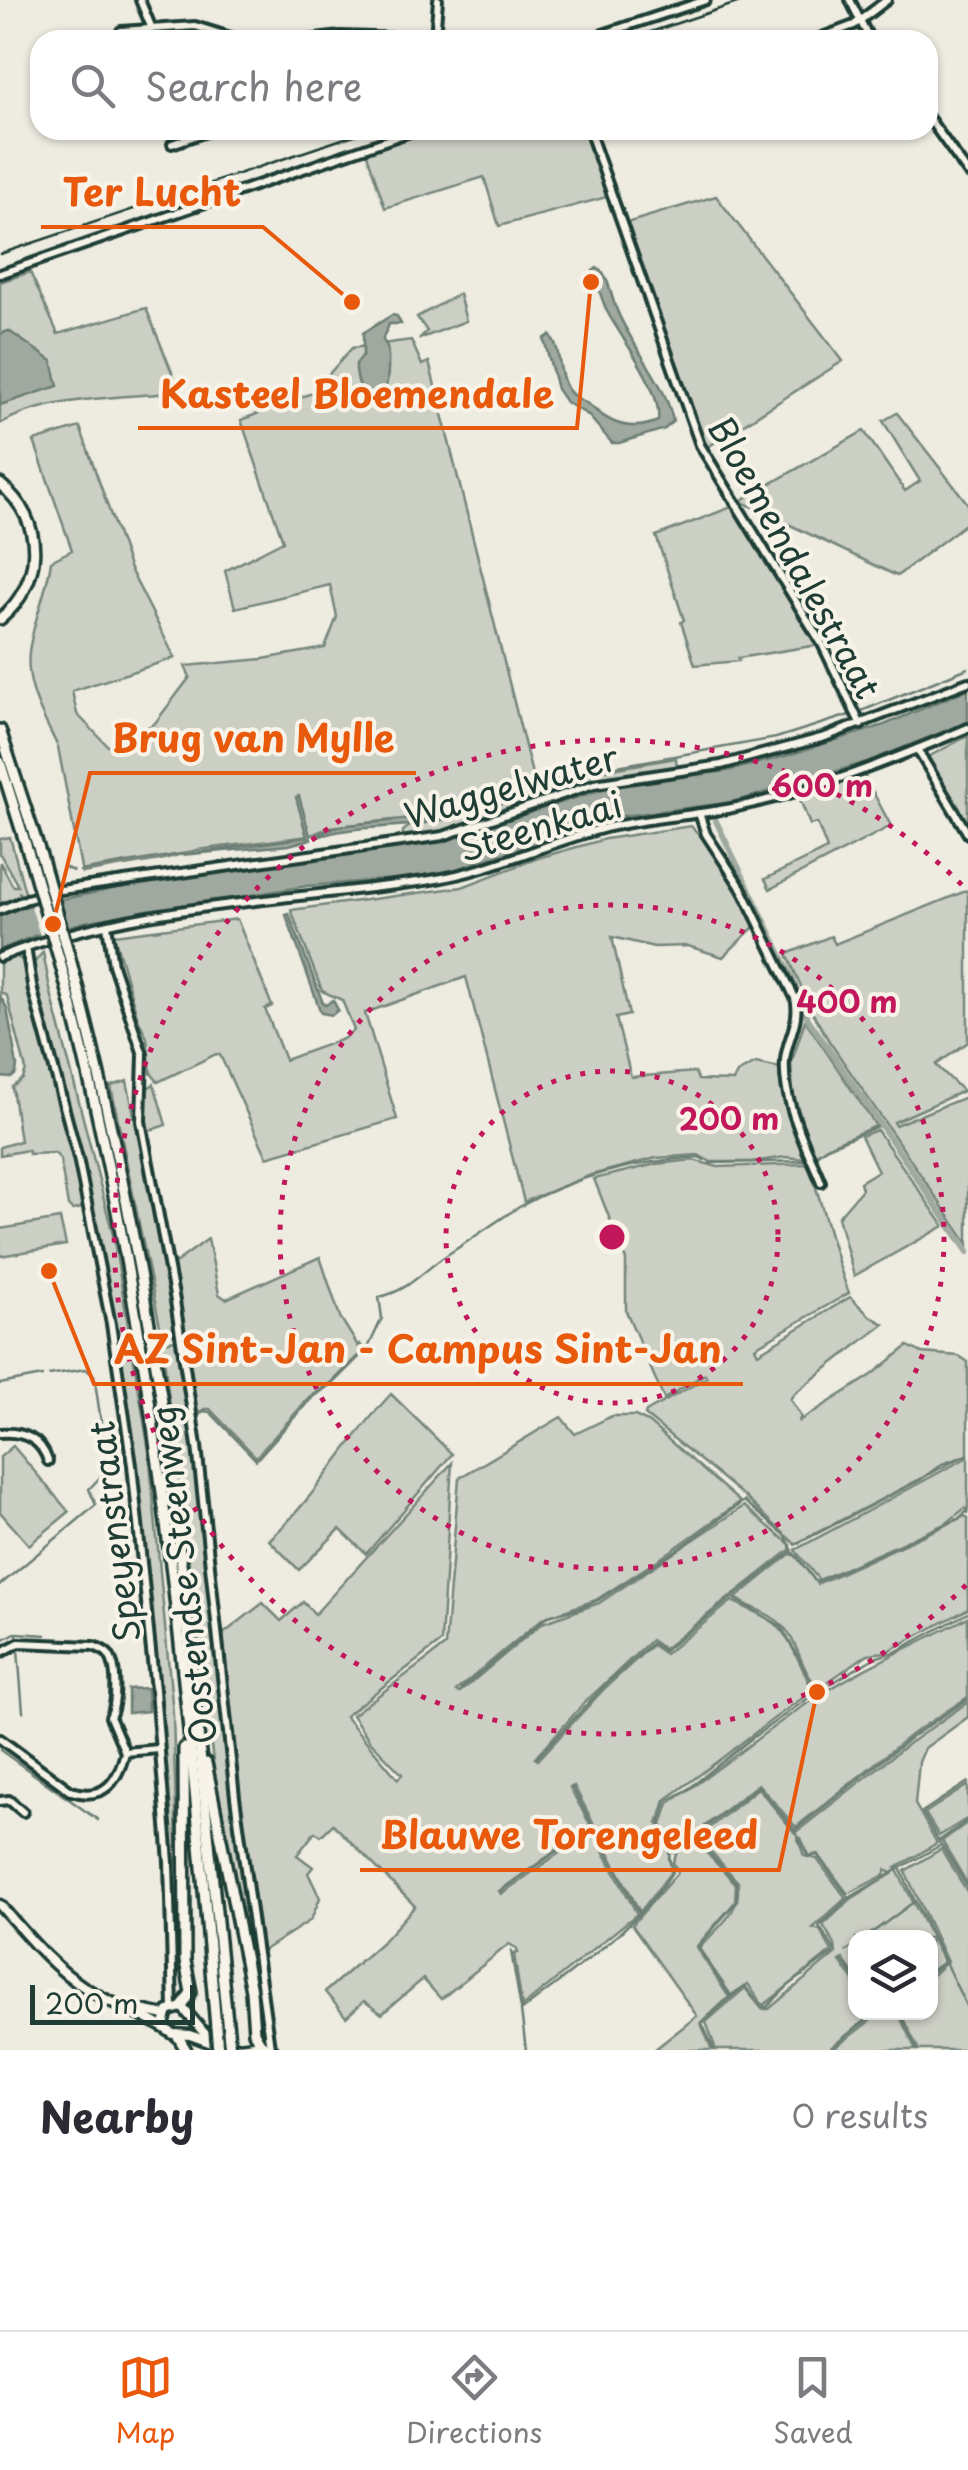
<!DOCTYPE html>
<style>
body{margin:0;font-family:"Playpen Sans",sans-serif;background:#f2f2f3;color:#2b2b33}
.controls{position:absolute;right:30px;bottom:30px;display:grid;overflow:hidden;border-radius:20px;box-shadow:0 2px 8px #0004}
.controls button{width:90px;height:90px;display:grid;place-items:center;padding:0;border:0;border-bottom:2px solid #e1e1e2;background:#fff;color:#2b2b33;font:50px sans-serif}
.scale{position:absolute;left:30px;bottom:25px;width:165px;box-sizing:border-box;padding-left:10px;border:5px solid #1f3d34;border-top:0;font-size:28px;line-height:35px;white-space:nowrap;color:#1f3d34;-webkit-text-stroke:8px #f7f3e8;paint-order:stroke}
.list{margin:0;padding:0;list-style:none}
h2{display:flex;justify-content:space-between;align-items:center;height:130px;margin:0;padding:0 40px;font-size:42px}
h2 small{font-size:32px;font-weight:400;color:#7c7c81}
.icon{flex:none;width:55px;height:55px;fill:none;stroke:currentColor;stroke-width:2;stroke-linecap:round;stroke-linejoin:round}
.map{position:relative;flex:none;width:968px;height:2050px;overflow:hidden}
.search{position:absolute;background:#fff;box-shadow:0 2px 8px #0004;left:30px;right:30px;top:30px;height:110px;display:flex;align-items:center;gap:25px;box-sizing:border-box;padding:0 35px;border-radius:30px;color:#7c7c81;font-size:38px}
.sheet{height:280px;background:#fff}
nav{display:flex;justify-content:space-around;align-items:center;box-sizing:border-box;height:140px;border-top:2px solid #e1e1e2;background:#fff;font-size:28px;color:#7c7c81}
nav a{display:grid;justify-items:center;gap:5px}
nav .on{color:#ea580c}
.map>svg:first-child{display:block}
.green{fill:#cccfc4;stroke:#76867c;stroke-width:2.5}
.water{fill:#9fa99f;stroke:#6c7e74;stroke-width:2.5}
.pier{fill:#eeece1}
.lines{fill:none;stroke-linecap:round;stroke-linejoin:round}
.stream{stroke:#6c7e74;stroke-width:2.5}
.canal{stroke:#9fa99f;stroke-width:6}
.minor-casing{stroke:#1f3d34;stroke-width:14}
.major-casing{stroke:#1f3d34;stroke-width:15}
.highway-casing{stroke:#1f3d34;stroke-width:16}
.minor{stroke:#f7f3e8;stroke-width:6}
.major{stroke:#f7f3e8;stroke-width:8}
.highway{stroke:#f7f3e8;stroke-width:9}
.rail{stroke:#1f3d34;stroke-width:2.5}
.highway-bridge-casing{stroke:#1f3d34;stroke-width:16;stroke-linecap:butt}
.highway-bridge{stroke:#f7f3e8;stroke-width:9}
.ring{fill:none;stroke:#c2185b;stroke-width:5;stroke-dasharray:5 10}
.labels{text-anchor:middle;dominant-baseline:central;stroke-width:8;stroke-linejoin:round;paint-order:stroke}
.street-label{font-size:35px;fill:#1f3d34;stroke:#f7f3e8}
.centre{fill:#c2185b;stroke:#f7f3e8;stroke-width:5}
.ring-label{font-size:30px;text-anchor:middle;font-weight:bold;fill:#c2185b;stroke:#f7f3e8;stroke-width:8;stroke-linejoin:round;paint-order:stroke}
.leader{fill:none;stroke:#e8590c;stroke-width:4}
.callout-dot{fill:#e8590c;stroke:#f7f3e8;stroke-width:4}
.callout-label{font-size:38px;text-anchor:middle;font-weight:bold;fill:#e8590c;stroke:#f7f3e8;stroke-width:8;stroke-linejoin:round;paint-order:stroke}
</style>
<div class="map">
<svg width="968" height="2050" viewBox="0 0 968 2050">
<rect width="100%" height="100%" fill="#eeece1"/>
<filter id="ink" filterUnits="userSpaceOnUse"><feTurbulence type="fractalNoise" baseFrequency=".01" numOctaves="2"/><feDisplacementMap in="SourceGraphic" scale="20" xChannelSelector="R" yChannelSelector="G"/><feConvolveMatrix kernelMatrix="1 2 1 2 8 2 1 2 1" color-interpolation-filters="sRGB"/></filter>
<g filter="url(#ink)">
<g class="green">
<path d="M433 130H584L607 197 499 226 484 177 385 208 366 151Z"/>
<path d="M716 196 843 361 706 448 626 223Z"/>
<path d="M30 272 58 334 146 308 180 392C125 398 47 396 0 424V405L57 386 9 331 0 334V282Z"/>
<path d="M459 294 466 321 419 339 427 331 417 317Z"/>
<path d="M411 340 422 365 429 362 535 786 438 815 330 827 309 836 197 850 160 860 82 873 58 747C44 718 25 687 29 652 33 621 47 592 51 561L72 550 34 441 80 427 129 567 175 658 72 691 77 714 110 748 155 723 190 677 185 666 263 659 325 648 337 617 330 585 235 608 225 571 283 541 241 420 312 393 352 348Z"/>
<path d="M897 413 968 504V522L897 576 740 501 864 431 905 491 920 481 883 421Z"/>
<path d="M734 506 818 645 738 658 739 661 695 665 681 622 684 620 656 536Z"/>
<path d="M968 736V827L967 828 928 757Z"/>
<path d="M676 758 677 768C581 774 498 825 403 838V831L411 825 485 809 571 776Z"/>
<path d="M864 775 891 826 770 889 765 879 827 849 817 823 810 825 799 797Z"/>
<path d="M691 826 708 844 756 925 723 957 688 946 654 947 612 937 629 1015 616 1018 631 1077 695 1072 698 1080 733 1081 737 1073 756 1063 780 1068 788 1110 804 1159 786 1157 752 1162H711L698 1155 656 1158 591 1175 524 1202 466 977 365 1013 397 1119 267 1157 220 1055 216 1054 158 1082 151 1073 147 1038 137 1016 114 935 237 919 272 1006 265 1009 285 1060 343 1039 354 1030 342 1000 322 991 291 910 462 887 538 858 605 839Z"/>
<path d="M10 837 26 896 0 908V862L13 886H18L0 854V839Z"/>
<path d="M968 890V1042L936 1065 963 1091 894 1122 895 1125 968 1096V1244L829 1041 813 1014 787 954 831 936 835 944Z"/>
<path d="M43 952 50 989 113 1235 149 1451 173 1714 178 1879 175 1950 150 1583 128 1414 78 1148 33 964Z"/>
<path d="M16 956 23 961 76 1158 83 1208 72 1210 68 1206 60 1159 55 1153 29 1154 28 1150 0 1155V1147L20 1141 12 1087 23 1079 26 1070 7 996 0 992V962Z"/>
<path d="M805 1020 876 1126 832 1144 813 1156 793 1092 791 1064Z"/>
<path d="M127 1081 172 1296 175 1333 162 1336 111 1086Z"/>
<path d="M154 1084 166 1125 145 1132 146 1089Z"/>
<path d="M877 1130 944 1226 854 1276 838 1217 862 1189 860 1182 878 1171 861 1136Z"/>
<path d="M693 1160 718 1167 808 1164C824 1207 832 1251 849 1293L755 1347 758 1353 850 1297 870 1316 884 1324 795 1393 790 1399 801 1417 798 1422 872 1375 908 1346 922 1353 959 1356 968 1362V1454L795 1544 746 1498 645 1415 646 1412 707 1377 705 1374 664 1399 626 1311V1260L594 1179 656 1164Z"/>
<path d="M60 1219 66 1245 0 1256V1229Z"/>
<path d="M208 1239 219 1294 226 1299 320 1257 340 1317 358 1346 360 1344 364 1350 334 1380 310 1397 256 1457 210 1409H205L195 1417 171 1266Z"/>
<path d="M177 1340C211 1557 229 1775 258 1992L214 1770 162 1342Z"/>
<path d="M391 1394 452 1454 366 1554 340 1529 299 1570 269 1540C316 1497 347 1441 391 1394Z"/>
<path d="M612 1416H635L648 1422 740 1502 664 1556 596 1600 543 1618 456 1691 459 1693 542 1623 599 1603 744 1506 791 1545 790 1550 664 1649 651 1640 585 1702 535 1758 538 1760 605 1688 652 1645 665 1654 732 1601C746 1609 766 1615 777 1625 791 1639 804 1673 813 1691 762 1725 715 1765 665 1800L658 1824 668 1842 671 1872 640 1912 574 1786 570 1788 591 1826 499 1891 501 1894 592 1830 637 1914 522 2007 514 1954 518 1953 516 1948 509 1944 441 1999 423 1979 382 2014 364 2001 346 2017 325 1992 385 1939 415 1906 333 1824 321 1836 315 1832 297 1855 313 1867 308 1873 320 1898 311 1920 261 1952 235 1762 223 1634 263 1603 281 1621 303 1602 315 1614 452 1463 441 1642 345 1716 398 1779 402 1774 370 1741 352 1715 445 1646 459 1478 561 1417 575 1434Z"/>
<path d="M13 1446 69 1512 29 1545 0 1512V1457Z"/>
<path d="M968 1457V1510L965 1508 947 1523 819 1580 795 1550Z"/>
<path d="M965 1516 968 1518V1609L886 1652 868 1654 819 1688C801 1672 800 1646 784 1627 772 1613 750 1609 736 1598L790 1554 797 1556 817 1584Z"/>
<path d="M968 1617V1697L912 1734 796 1827 758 1784 680 1846 683 1848 694 1840 736 1884 735 1902 696 1947 729 1997 701 2023 712 2050H654L697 2016 632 1925 678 1872 673 1862 677 1852 662 1825 669 1803C720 1770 767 1728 819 1696 866 1665 919 1644 968 1617Z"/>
<path d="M968 1702V1717L925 1748 919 1762 915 1804 937 1843 896 1868 943 1961 942 1963 931 1971 930 1938H856L855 1976 843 1959 840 1961 855 1982 856 2012 874 2013 828 2050H716L706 2022 745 1988 762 2009H769L836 1953 835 1945 823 1925 851 1899 892 1874 886 1870 884 1875 848 1894 818 1854 809 1856 801 1838 798 1839 804 1856 817 1859 846 1898 813 1928 820 1930 832 1951 763 2006 748 1984 731 1995 699 1949C717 1926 741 1915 738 1882L698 1837 758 1788 795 1833 908 1744Z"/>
<path d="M968 1785V1818L939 1836 925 1813Z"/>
<path d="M968 1822V1885L942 1841Z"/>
<path d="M941 1849 968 1893V2050H919L900 2013 930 2012 931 1976 947 1962 905 1871Z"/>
<path d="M880 2013H898L916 2050H832Z"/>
</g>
<g class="water">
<path d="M597 268C609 275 610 294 616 308 631 347 665 380 673 421L665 429 619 443H612L588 415 566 402 557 389 544 339 550 335C562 349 557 372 567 388 572 398 584 400 592 407 611 425 632 432 658 421 662 389 624 342 609 315 601 301 599 286 593 271Z"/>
<path d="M392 315 397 316 401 324H389C388 330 383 334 383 339 383 342 386 344 387 347 389 357 389 389 382 395 362 409 355 376 356 364L363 355V333Z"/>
<path d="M9 331 52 361 58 386 0 405V334Z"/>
<path d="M968 689V722L867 762 734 802 622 816 453 870 409 878 307 886 89 921 34 936 0 950V916L18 908 202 871 444 840 616 785 727 771 782 757 884 725Z"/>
<path d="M535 786 537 789C502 805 463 817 425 823 389 829 352 825 317 837L316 835 339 826 438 816Z"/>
<path d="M299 796 311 839 289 845 181 855 307 837 296 797Z"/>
<path d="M289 914 323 1003 326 1005 333 1000 338 1010 332 1015 321 1013 286 915Z"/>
<path d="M0 996 7 1008 17 1066 16 1074 11 1078 0 1077Z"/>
<path d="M147 1688 148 1711 128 1713V1689Z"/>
</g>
<path class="pier" d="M60 894 71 931 41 939 29 900Z"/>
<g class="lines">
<g class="stream">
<path d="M730 487 739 503"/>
<path d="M805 622 821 649"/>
<path d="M536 787 572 774 776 738 859 712 968 668"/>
<path d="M66 868 73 871"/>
<path d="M80 871 181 854"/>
<path d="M19 892 21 896"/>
<path d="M814 1157 825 1148 881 1125"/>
<path d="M710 1163 807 1161"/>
<path d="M0 1384 42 1376"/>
<path d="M196 1419 203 1411 210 1412 256 1460 311 1399 334 1382 368 1348 382 1318 379 1297C410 1291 425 1268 450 1253 474 1238 497 1220 521 1206 575 1176 638 1161 699 1157L704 1160"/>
<path d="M795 1545 920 1480 942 1464 968 1455"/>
<path d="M0 1585 96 1505 89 1489 108 1469 94 1375 85 1369 49 1375"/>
<path d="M734 1599 781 1626 817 1692"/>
<path d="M17 1636V1633L46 1635"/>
<path d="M0 1641 15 1633"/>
<path d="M18 1650 23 1712"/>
<path d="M461 1689 548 1616 580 1608 600 1599 677 1550 744 1501 785 1535 792 1549"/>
<path d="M0 1750 98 1820"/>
<path d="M537 1758 606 1684 652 1643 664 1651 792 1551 816 1582 958 1519 967 1511 968 1513"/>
<path d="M572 1787 639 1913"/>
<path d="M696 1839 737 1883V1901L698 1947 731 1997 702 2023 714 2050"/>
<path d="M940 1840 968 1820"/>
<path d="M942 1846 968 1888"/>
<path d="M673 1853 758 1786 795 1830 913 1736 968 1699"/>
<path d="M902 1867 941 1845 922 1812 968 1782"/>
<path d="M501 1891 591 1827"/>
<path d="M849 1898 900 1868 915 1901 865 1938"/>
<path d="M916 1902 945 1962 930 1973"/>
<path d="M511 1951 521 2009"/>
<path d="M846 1951 856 1945"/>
<path d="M842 1960 856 1979"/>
<path d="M945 1962 968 2010"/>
<path d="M731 1997 745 1986 762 2007H767L788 1986 833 1953 834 1949 819 1926 849 1898 817 1855 808 1857 796 1832"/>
<path d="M900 2012 917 2050"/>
<path d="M526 2050 521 2011C575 1968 638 1929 674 1869L669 1860 670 1840 660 1825 667 1801 687 1790 752 1738 817 1692 874 1658 895 1652 968 1613"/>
<path d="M829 2050 877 2012"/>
</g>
<path class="canal" d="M714 817 792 977 808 1019 968 1252"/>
<g class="minor-casing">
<g id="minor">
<path d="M140 0 152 29"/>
<path d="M850 0 870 40"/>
<path d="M121 31 195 26 240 40"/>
<path d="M435 38 438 0"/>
<path d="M308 40 340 36 474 40"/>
<path d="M585 40 706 0"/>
<path d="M814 40 854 25 887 0"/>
<path d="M928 117 968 173"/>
<path d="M589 130 700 445 822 644 861 725"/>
<path d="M172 144 212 130"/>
<path d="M0 274 416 130"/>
<path d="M917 749 968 834"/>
<path d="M699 813 706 834 742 889 795 998C801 1021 787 1038 785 1060 782 1102 806 1145 821 1182"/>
<path d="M0 910 27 899 61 890 443 836 594 784 721 765 825 737 968 682"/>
<path d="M107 925 113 965 143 1055 141 1121 175 1301 197 1446 235 1797 270 2047"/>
<path d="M26 947 33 991 78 1158 111 1324 132 1465 155 1690 169 1862 173 2008"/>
<path d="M0 957C136 902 288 902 431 880 491 871 546 843 605 828 647 818 690 816 732 808 813 792 892 760 968 728"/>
<path d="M0 1433C23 1431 41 1439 48 1461"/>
<path d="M0 1653 19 1643 93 1646C99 1648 103 1649 108 1654 118 1666 117 1705 110 1717L125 1752"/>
<path d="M0 1739 71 1791C104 1801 118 1782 125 1752L159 1749"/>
<path d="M0 1801 9 1800 23 1812"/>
</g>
</g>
<g class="major-casing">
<g id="major">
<path d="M0 1905C26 1934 51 1966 84 1987 113 2006 148 2015 173 2034L190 2035 231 2050"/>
<path d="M126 2007 165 2015"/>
<path d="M164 2025 168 2011 182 2007 205 2034 239 2047 261 2044 273 2050"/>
</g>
</g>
<g class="highway-casing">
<g id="highway">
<path d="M0 484C46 521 44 583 0 619"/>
<path d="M0 730 42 859"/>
<path d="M0 762 31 861"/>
<path d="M69 955C113 1119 145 1286 170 1454L228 2031"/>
<path d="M59 958C154 1308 185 1667 216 2027"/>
<path d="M206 1763 251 1991 254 2032 261 2044"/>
<path d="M182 2007 191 1992 185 1961 184 1748"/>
<path d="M177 2035 186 2050"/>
</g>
</g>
<use href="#minor" class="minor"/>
<use href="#major" class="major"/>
<use href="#highway" class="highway"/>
<g class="rail">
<path d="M627 40 746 0"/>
<path d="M0 254 369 130"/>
</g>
<g class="highway-bridge-casing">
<g id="highway-bridge">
<path d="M42 859 69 955"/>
<path d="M31 861 59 958"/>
<path d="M216 2027 218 2050"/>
<path d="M228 2031 230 2050"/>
</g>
</g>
<use href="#highway-bridge" class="highway-bridge"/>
</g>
</g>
<g class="ring">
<circle cx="612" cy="1237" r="166"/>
<circle cx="612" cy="1237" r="332"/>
<path d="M966 1585A497 497 0 1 1 966 889"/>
</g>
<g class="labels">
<g class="street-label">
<text transform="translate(796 557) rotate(61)">Bloemendalestraat</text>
<text transform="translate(511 785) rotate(-16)">Waggelwater</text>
<text transform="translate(540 825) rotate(-16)">Steenkaai</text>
<text transform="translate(113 1532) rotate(-97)">Speyenstraat</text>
<text transform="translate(182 1575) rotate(-97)">Oostendse Steenweg</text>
</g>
</g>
<circle cx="612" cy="1237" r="15" class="centre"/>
<g class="ring-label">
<text x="822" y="797">600 m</text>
<text x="847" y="1013">400 m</text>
<text x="729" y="1130">200 m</text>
</g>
<path class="leader" d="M352 302L263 227H41M591 282L577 428H138M53 924L90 773H416M49 1271L94 1384H743M817 1692L779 1870H360"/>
<g class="callout-dot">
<circle cx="352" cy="302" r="10"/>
<circle cx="591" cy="282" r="10"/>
<circle cx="53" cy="924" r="10"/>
<circle cx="49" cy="1271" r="10"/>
<circle cx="817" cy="1692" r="10"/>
</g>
<g class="callout-label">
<text x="152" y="206">Ter Lucht</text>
<text x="357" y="408">Kasteel Bloemendale</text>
<text x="253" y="752">Brug van Mylle</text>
<text x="418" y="1363">AZ Sint-Jan - Campus Sint-Jan</text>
<text x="569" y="1849">Blauwe Torengeleed</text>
</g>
</svg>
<div class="controls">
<button><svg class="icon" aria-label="layers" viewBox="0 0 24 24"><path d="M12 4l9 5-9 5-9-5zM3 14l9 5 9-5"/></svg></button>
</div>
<div class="scale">200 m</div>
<div class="search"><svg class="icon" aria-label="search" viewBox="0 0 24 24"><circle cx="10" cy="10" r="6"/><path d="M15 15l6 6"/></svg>Search here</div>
</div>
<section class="sheet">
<h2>Nearby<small>0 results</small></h2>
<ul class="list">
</ul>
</section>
<nav>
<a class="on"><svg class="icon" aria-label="map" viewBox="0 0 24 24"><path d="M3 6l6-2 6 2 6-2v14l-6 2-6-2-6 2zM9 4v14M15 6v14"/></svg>Map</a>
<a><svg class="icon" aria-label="directions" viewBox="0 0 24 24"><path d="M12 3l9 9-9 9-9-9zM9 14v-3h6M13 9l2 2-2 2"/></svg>Directions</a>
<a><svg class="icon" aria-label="saved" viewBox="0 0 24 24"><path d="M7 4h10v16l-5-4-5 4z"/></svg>Saved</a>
</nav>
